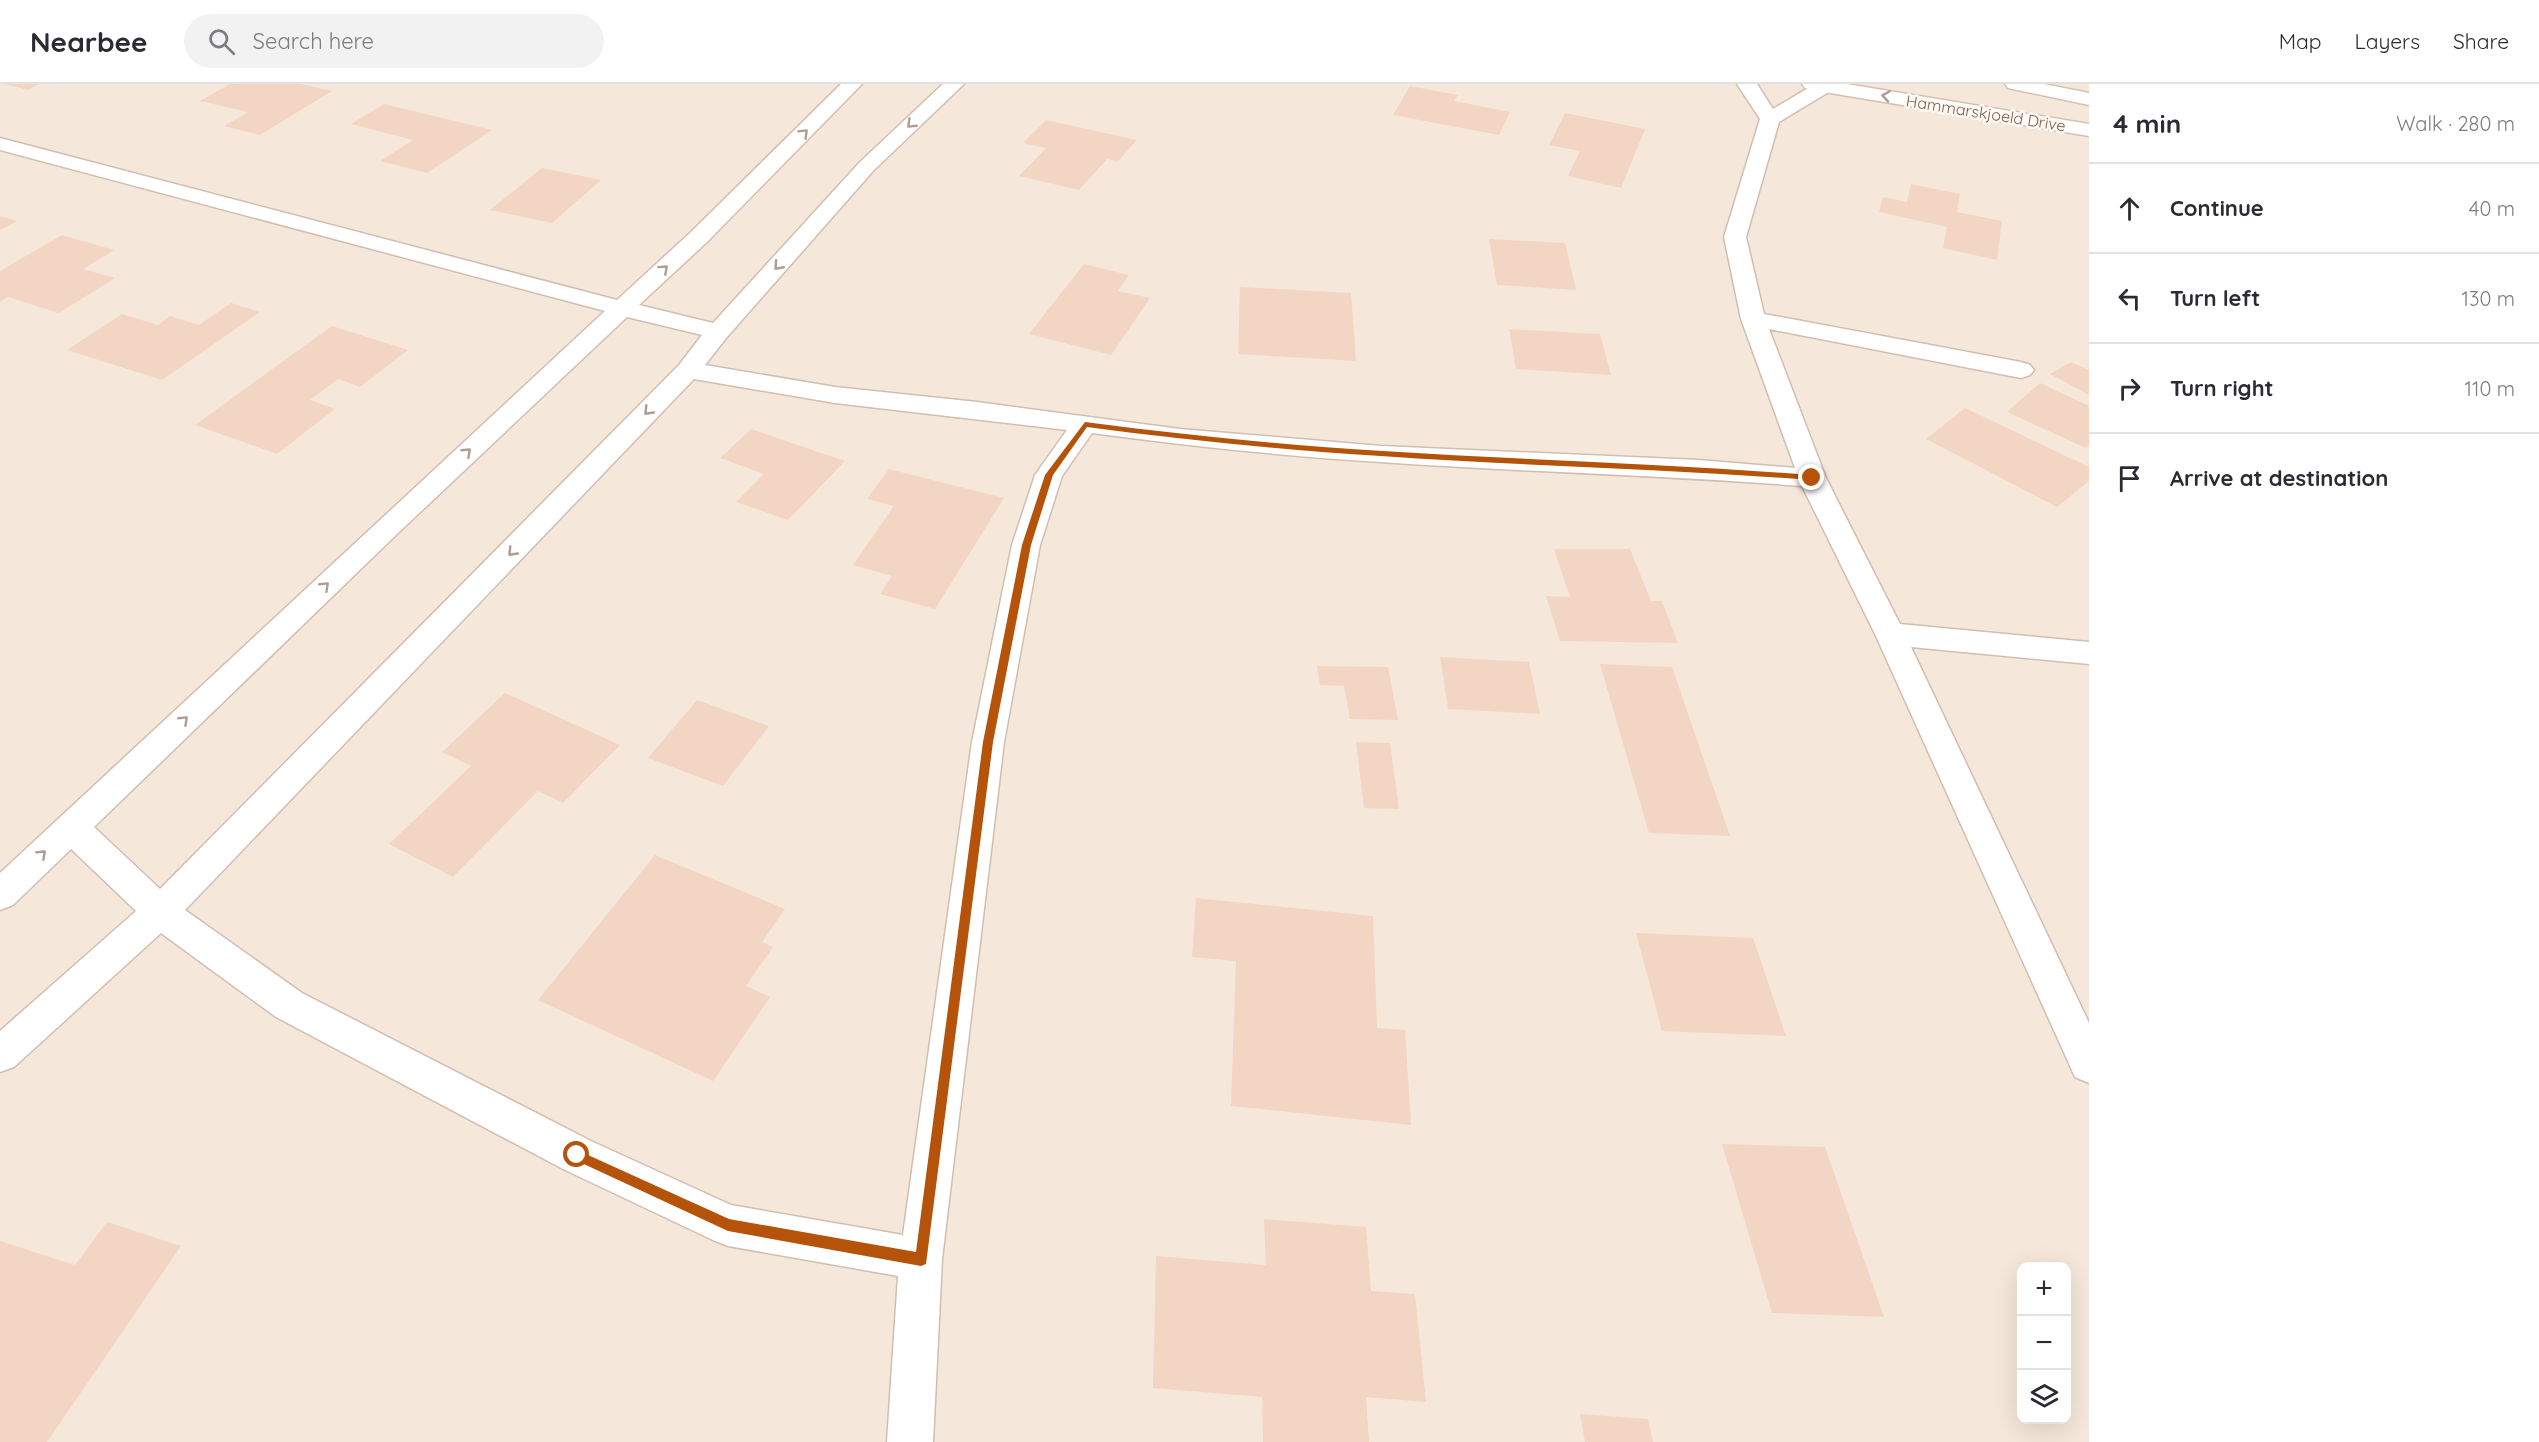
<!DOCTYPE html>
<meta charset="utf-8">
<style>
body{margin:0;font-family:Quicksand,sans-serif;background:#f2f2f3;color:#2b2b33}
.controls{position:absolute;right:18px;bottom:18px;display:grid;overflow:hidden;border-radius:12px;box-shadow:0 6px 24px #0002}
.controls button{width:54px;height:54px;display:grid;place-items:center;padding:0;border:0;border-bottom:2px solid #e1e1e2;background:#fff;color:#2b2b33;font:30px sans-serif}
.stop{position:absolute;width:18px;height:18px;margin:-14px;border:4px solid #b45309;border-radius:50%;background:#fff}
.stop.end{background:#b45309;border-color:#fff;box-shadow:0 2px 6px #0008}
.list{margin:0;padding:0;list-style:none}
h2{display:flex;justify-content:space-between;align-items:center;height:78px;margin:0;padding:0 24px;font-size:26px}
h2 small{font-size:20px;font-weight:400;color:#7c7c81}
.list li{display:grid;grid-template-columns:39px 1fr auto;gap:18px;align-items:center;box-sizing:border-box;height:90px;padding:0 24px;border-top:2px solid #e1e1e2}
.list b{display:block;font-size:22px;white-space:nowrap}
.list em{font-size:20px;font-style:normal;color:#7c7c81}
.icon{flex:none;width:33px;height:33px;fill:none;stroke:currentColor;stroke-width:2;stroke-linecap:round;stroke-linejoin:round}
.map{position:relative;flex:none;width:2089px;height:1358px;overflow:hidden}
header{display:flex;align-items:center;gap:36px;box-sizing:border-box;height:84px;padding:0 30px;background:#fff;border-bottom:2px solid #e1e1e2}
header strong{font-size:28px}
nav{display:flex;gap:33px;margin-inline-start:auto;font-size:21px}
.search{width:420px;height:54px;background:#f2f2f3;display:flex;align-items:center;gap:15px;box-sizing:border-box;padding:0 21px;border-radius:33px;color:#7c7c81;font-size:22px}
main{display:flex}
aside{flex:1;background:#fff}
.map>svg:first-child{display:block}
.residential{fill:#f5e8da;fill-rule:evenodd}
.building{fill:#f3d5c3}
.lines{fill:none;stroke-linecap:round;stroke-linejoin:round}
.street-casing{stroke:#d1beb0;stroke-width:3}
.secondary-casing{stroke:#d6c0b0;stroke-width:3}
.street{fill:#fff;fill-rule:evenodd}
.secondary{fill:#fff;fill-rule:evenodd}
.oneway{stroke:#af9d94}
.route{fill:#b45309}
.labels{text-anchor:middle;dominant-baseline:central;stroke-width:5;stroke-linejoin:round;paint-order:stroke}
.far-street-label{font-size:16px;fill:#7a5c4d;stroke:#fffaf3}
</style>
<header>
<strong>Nearbee</strong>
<div class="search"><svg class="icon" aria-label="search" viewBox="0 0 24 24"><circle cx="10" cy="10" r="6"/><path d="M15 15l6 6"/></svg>Search here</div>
<nav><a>Map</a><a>Layers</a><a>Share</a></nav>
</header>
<main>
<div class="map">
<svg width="2089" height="1358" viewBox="0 0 2089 1358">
<rect width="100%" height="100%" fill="#fdf6ec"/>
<path class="residential" d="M0 0H2089V1358H0ZM2022 1182H2066V1336H2022Z"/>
<g class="building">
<path d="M5 0H39L28 6Z"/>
<path d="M230 0H301L332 7 260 51 224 42 248 28 200 17Z"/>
<path d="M1410 2 1458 11 1454 17 1510 28 1499 51 1393 31Z"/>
<path d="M384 20 492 46 427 89 380 77 413 56 351 40Z"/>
<path d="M1565 29 1645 45 1621 104 1568 92 1580 67 1549 61Z"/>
<path d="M1046 36 1137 56 1118 77 1107 75 1079 106 1019 92 1046 64 1023 59Z"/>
<path d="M542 84 601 96 552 139 490 126Z"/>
<path d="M1911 100 1960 110 1957 128 2002 137 1997 176 1943 164 1947 143 1879 128 1883 113 1907 118Z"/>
<path d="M0 132 17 137 0 146Z"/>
<path d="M62 151 114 166 83 185 115 194 59 229 8 213 0 218V187Z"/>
<path d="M1489 155 1565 159 1576 206 1497 201Z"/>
<path d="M1084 180 1129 191 1118 207 1150 214 1111 271 1029 250Z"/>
<path d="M1240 203 1351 209 1356 277 1238 270Z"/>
<path d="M231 219 260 228 162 296 67 266 122 230 158 241 170 232 199 241Z"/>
<path d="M332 242 408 266 360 303 338 295 310 316 335 325 277 370 195 341Z"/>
<path d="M1509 245 1600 250 1611 291 1516 285Z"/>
<path d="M2071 278 2089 286V311L2050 290Z"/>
<path d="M2040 299 2089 322V362L2086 364 2007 328Z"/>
<path d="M1965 324 2089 383V397L2057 423 1926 355Z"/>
<path d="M751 345 845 377 788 436 736 418 764 390 720 374Z"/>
<path d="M889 385 1004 414 935 525 880 510 892 492 853 481 894 422 867 415Z"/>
<path d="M1554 465H1630L1651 517H1662L1678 559 1560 557 1546 512 1570 513Z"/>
<path d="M1440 573 1529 578 1540 630 1448 625Z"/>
<path d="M1600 580 1672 583 1730 752 1649 749Z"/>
<path d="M1317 582 1388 583 1398 636 1350 635 1344 602 1320 601Z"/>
<path d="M505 609 620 661 563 719 538 707 453 793 389 760 471 682 442 668Z"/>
<path d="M697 616 769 642 723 702 648 674Z"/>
<path d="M1356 658 1390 659 1399 725 1364 724Z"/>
<path d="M655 771 785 825 762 858 773 863 746 902 770 913 713 997 538 916Z"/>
<path d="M1196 814 1373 832 1377 944 1405 946 1411 1041 1231 1022 1236 877 1192 873Z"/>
<path d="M1636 849 1753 854 1786 952 1662 947Z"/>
<path d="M1722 1060 1825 1063 1884 1233 1772 1229Z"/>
<path d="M1264 1135 1366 1143 1371 1207 1415 1210 1426 1318 1366 1313 1369 1358H1263L1262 1313 1153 1304 1156 1172 1266 1181Z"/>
<path d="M107 1138 181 1162 47 1358H0V1157L75 1181Z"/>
<path d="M1580 1330 1648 1335 1653 1358H1585Z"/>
</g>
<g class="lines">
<g class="street-casing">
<path id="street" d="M841 0H862L707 158 639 221 713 239 860 78 943 0H964L874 86 727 253 705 281 835 303 977 318 1180 345 1381 362 1698 376 1795 384 1741 235 1724 153 1760 35 1737 0H1757L1773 25 1815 0H1833L1835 2 1832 6 1779 38 1746 153 1764 230 2021 278 2030 281 2034 286 2030 291 2021 294 1769 245 1826 394 1900 540 2089 558V580L1911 563 2089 939V999L2075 993 1875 550 1802 402C1662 391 1521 388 1381 378 1284 372 1188 362 1092 349L1062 392 1040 461 1004 658 942 1175 933 1358H887L898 1192 728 1162 713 1156 563 1085 276 933 161 849 14 983 0 988V947L136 827 71 765 13 821 0 826V789L605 227 0 66V54L617 216 691 148ZM627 233 702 251 679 281 160 805 94 743 396 451ZM694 295 835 319 1067 346 1035 391 1012 461 972 658 903 1151 731 1121 591 1057 302 909 185 826Z"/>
</g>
<g class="secondary-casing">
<g id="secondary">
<path d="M1802 0H1847L2089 40V52L1812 6 1805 4Z"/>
<path d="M2005 0H2044L2089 9V21L2008 4Z"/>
</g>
</g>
<use href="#street" class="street"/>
<use href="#secondary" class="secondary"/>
</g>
<defs><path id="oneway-chevron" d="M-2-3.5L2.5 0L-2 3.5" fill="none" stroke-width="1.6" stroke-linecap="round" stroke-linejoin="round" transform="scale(1.5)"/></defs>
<g class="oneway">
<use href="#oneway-chevron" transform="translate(1886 12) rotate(-171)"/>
<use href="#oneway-chevron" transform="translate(911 40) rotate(136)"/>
<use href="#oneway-chevron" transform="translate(804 49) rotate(-45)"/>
<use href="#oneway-chevron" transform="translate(778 182) rotate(132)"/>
<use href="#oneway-chevron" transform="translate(664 185) rotate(-42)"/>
<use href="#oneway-chevron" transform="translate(648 327) rotate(134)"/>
<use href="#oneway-chevron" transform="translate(467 368) rotate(-43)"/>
<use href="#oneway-chevron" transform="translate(512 468) rotate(134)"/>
<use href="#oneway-chevron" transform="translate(325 502) rotate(-44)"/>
<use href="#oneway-chevron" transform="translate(184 636) rotate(-44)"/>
<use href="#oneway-chevron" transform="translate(42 770) rotate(-43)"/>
</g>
<path class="route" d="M1085 338C1184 351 1283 361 1383 367 1526 376 1669 380 1812 391L1816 394 1812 396C1669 385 1525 382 1381 372 1283 366 1185 356 1087 343L1053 391 1031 461 993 658 926 1180 921 1182 728 1147 573 1075 571 1071 577 1066 729 1135 916 1168 983 658 1022 461 1045 391Z"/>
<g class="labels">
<g class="far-street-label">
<text transform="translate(1986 29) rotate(9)">Hammarskjoeld Drive</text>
</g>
</g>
</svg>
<div class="controls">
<button>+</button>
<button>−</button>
<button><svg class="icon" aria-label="layers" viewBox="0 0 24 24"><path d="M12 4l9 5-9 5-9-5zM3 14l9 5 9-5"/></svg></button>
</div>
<div class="stop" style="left:577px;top:1071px"></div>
<div class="stop end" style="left:1812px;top:394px"></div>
</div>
<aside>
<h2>4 min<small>Walk · 280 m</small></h2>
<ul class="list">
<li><svg class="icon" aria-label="ahead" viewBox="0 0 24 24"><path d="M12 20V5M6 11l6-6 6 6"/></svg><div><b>Continue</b></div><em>40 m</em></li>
<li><svg class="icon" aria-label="left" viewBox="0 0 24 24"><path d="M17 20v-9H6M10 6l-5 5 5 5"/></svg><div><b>Turn left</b></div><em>130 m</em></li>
<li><svg class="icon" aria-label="right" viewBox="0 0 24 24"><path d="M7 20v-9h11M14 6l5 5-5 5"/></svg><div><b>Turn right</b></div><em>110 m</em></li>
<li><svg class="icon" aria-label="arrive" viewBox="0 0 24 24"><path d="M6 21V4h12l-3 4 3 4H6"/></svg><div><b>Arrive at destination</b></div></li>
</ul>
</aside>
</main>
